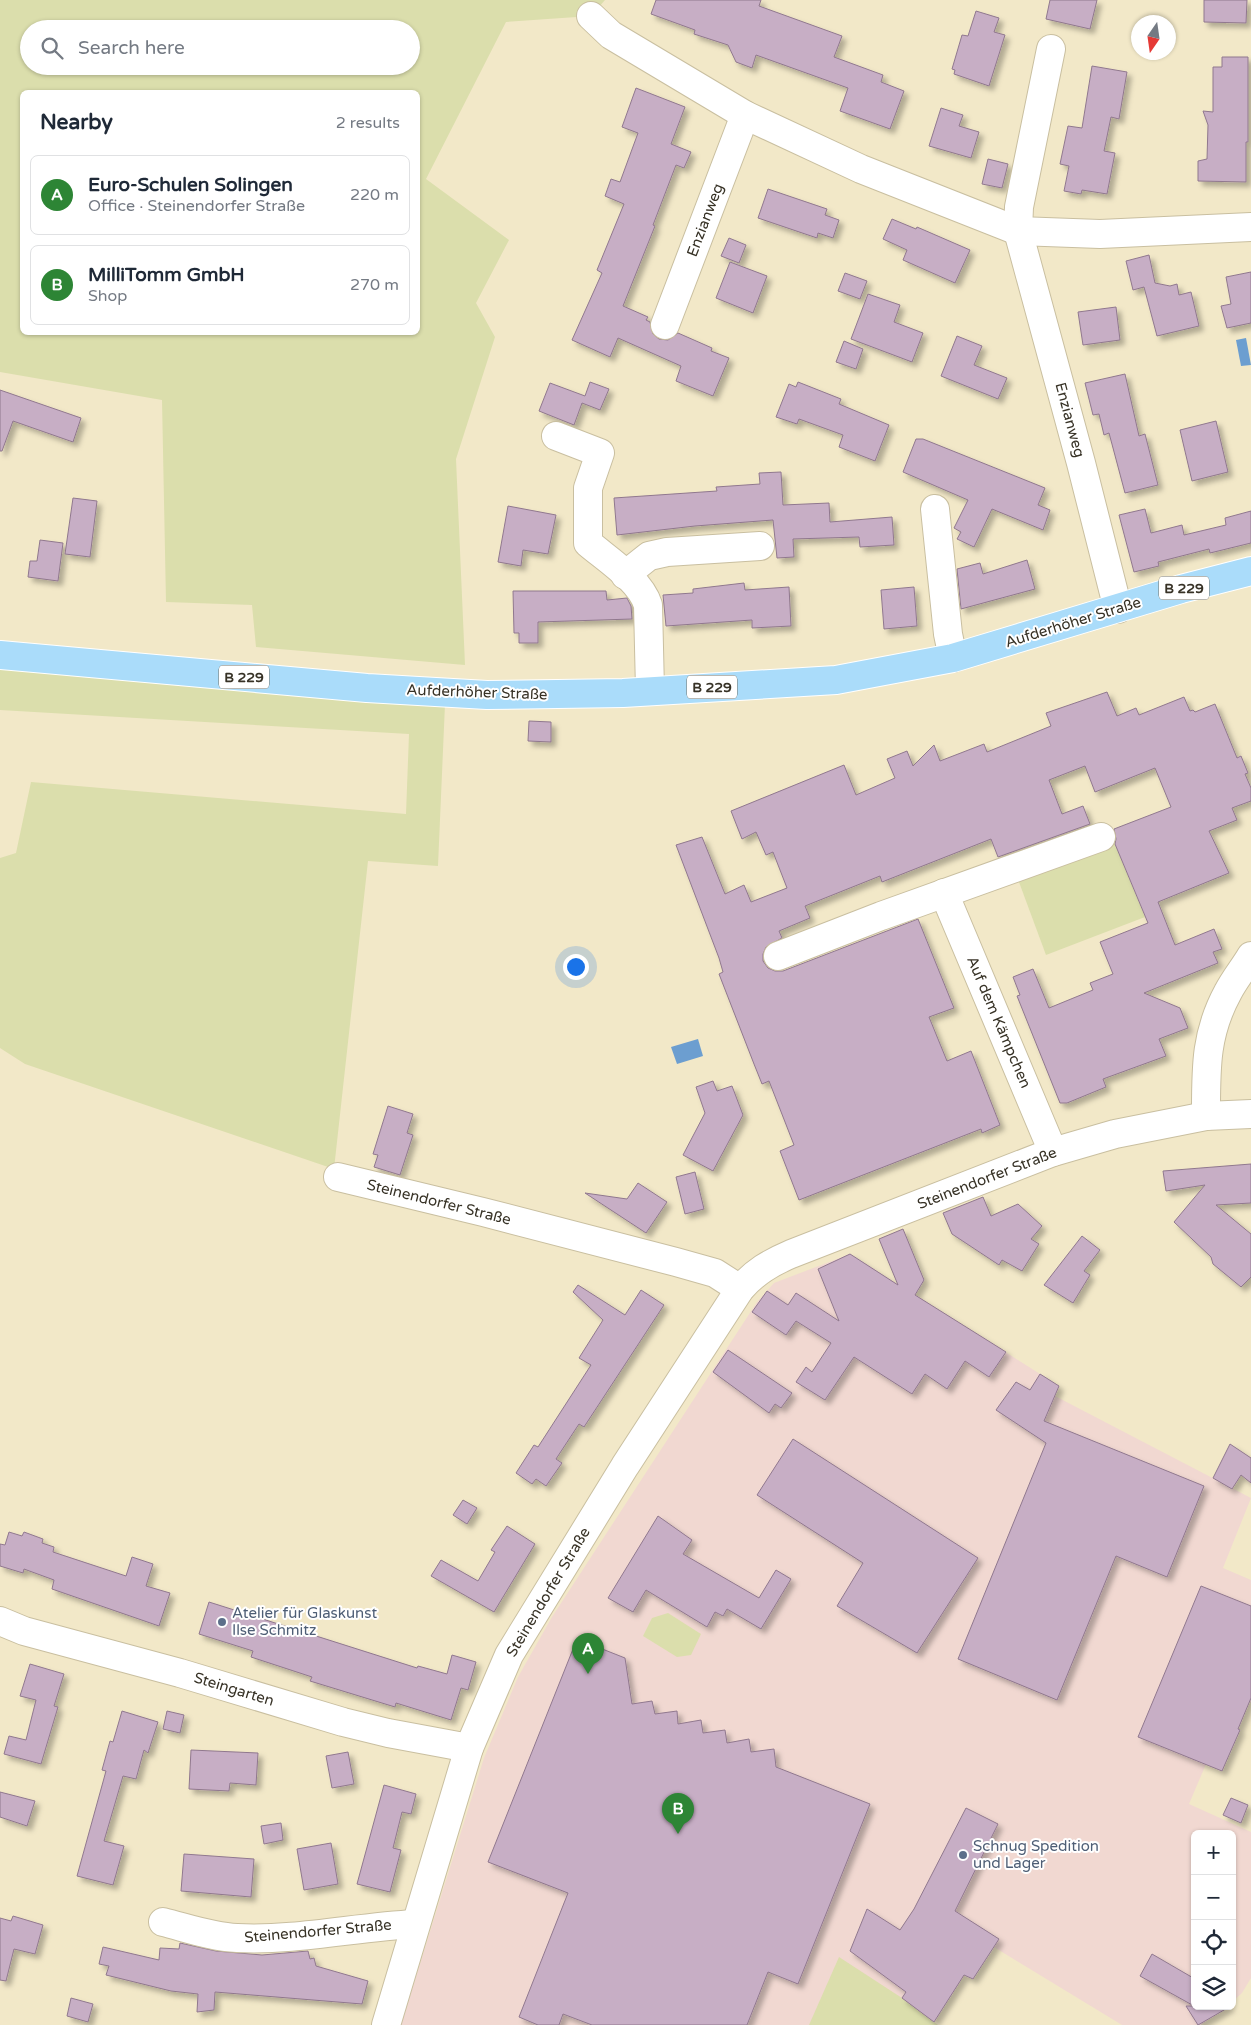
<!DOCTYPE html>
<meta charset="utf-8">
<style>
body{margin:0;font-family:"Varela Round",sans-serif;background:#f2f2f3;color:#1f2937}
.controls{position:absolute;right:15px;bottom:15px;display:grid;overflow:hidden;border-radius:8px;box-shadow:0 1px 4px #0004}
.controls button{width:45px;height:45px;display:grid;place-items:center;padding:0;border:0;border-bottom:1px solid #e0e1e3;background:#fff;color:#1f2937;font:25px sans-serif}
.compass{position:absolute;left:1131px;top:15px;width:45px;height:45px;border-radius:50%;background:#fff;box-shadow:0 1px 4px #0004;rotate:193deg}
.you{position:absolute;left:575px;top:966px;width:18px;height:18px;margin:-12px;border:4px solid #fff;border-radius:50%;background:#1a73e8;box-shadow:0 0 0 8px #1a73e833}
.badge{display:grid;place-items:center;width:32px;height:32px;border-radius:50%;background:#2d8535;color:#fff;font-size:16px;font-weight:700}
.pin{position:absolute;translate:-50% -41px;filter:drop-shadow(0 1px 2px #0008)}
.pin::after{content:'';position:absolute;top:26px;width:18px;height:15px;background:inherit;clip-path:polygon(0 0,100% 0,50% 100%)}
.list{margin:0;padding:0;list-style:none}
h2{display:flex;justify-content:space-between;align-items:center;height:65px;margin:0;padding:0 20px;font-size:21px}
h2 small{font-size:16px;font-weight:400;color:#747a83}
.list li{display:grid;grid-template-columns:32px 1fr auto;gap:15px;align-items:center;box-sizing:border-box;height:80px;margin:0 10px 10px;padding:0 10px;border:1px solid #e0e1e3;border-radius:8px}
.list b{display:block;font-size:19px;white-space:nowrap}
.list p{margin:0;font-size:16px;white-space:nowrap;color:#747a83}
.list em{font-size:16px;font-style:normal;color:#747a83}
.icon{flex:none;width:28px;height:28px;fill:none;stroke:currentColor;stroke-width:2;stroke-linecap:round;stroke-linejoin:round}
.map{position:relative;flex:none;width:1251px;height:2025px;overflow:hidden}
.search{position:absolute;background:#fff;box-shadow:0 1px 4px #0004;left:20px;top:20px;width:400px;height:55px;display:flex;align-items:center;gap:12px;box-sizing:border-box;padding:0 18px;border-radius:28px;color:#747a83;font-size:19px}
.panel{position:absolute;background:#fff;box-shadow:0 1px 4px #0004;left:20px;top:90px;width:400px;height:245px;border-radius:8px}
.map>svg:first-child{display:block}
.commercial{fill:#f1d8d1}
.green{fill:#dbdeac;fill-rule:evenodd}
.water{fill:#6c9ed0}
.building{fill:#c7aec5;stroke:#90788e;filter:url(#shadow)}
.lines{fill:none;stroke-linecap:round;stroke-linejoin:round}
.minor-casing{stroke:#c9bfa0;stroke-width:30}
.major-casing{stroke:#fff;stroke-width:30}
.minor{stroke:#fff;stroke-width:28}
.major{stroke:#aadcfa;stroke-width:28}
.service-dot{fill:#5c6f8a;stroke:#fff;stroke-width:2}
.labels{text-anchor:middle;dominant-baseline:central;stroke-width:4;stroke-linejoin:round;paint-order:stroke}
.shield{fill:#fff;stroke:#737067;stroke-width:1}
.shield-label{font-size:14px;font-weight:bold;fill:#373226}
.street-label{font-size:15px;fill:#373226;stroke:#fff}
.service-label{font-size:15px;fill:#4e5e75;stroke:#fff;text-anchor:start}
</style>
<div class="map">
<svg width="1251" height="2025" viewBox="0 0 1251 2025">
<defs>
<filter id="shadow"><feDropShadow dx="4.5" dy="4.5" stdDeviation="2.5" flood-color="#0004"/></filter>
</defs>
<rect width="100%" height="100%" fill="#f2e8c8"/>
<path class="commercial" d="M850 1254 1059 1386 1055 1396 1251 1498 1223 1568 1251 1580V1703L1235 1696 1189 1804 1251 1832V1978L1242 1993 1232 2002V1834H1195V2006H1228L1201 2025H1122L994 1947 973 1979 964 1975 934 2022 938 2025H401L484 1758 518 1677 552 1617 757 1302 774 1283Z"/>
<g class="green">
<path d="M0 0H605L591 16 506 22 426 179 509 240 476 303 495 337 456 459 465 665 256 647 252 605 166 602 162 400 0 372ZM29 29H411V66H29ZM22 92H418V332H22Z"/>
<path d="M0 667 445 704 438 866 368 861 334 1169 25 1064 0 1048V858L16 853 31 782 406 814 409 734 0 710Z"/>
<path d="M1113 839 1145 917 1046 955 1016 874Z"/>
<path d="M668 1613 701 1634 691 1655 677 1657 643 1636 652 1618Z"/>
<path d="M839 1957 902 1998 938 2025H809Z"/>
</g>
<g class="water">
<path d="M1246 338 1251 365 1241 366 1236 340Z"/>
<path d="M698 1039 703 1056 677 1064 671 1047Z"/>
</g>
<g class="building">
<path d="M656 0H761L759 6 842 36 834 57 883 75 881 82 904 91 890 129 840 111 848 88 756 55 752 68 736 62 728 45 694 34 695 30 651 14Z"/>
<path d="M1050 0H1097L1090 29 1046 19Z"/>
<path d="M1204 0H1247L1246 23 1204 22Z"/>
<path d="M976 11 999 18 994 32 1005 35 989 86 954 74 955 70 952 69 962 35 968 36Z"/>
<path d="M1222 57H1248V142H1246V182L1198 181V161L1207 159 1208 125 1203 111 1213 112V67H1222Z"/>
<path d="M1092 66 1127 72 1119 119 1111 117 1104 151 1115 153 1107 194 1082 190 1081 194 1064 191 1069 166 1060 164 1068 126 1082 128Z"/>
<path d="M636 88 685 107 671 144 691 152 684 168 676 165 653 225 655 226 623 306 648 317 646 320 650 322 653 334 659 339 668 340 678 333 712 348 711 351 729 358 713 396 676 381 681 366 618 338 610 357 572 340 602 273 597 270 624 204 605 196 611 179 620 182 638 133 622 127Z"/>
<path d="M941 108 963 115 959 126 979 132 971 158 929 146Z"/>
<path d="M988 159 1008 164 1002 188 982 184Z"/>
<path d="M768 189 827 209 825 215 839 220 833 238 818 233 817 238 758 218Z"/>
<path d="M892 219 916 229 917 227 970 250 955 283 903 260 907 250 883 239Z"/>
<path d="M729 238 746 245 739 263 721 256Z"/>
<path d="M1149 255 1155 283 1170 286 1177 284 1179 295 1191 292 1199 326 1157 336 1144 287 1133 290 1126 261Z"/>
<path d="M730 262 767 276 753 313 716 298Z"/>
<path d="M1251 272V323L1227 328 1221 306 1231 304 1226 277Z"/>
<path d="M845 273 867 281 860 299 838 291Z"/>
<path d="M868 294 900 305 894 322 923 333 912 362 851 339Z"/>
<path d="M1116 307 1120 340 1083 345 1078 312Z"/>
<path d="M957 336 982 346 974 365 1007 378 998 399 941 376Z"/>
<path d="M844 341 863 349 856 369 836 362Z"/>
<path d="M1125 374 1139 436 1145 434 1158 485 1125 493 1109 433 1104 435 1099 414 1093 415 1085 383Z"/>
<path d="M590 382 609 389 600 410 582 403 574 425 539 411 550 383 585 396Z"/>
<path d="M798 382 841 399 839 404 889 425 875 461 839 447 843 435 799 419 797 424 776 417 789 384 796 387Z"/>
<path d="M0 390 81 418 73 442 13 421 2 451H0Z"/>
<path d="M1216 421 1228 472 1192 481 1180 430Z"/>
<path d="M916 439H923L1045 488 1038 505 1050 510 1043 530 992 509 974 547 957 539 961 532 954 528 968 500 903 472Z"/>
<path d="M781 472 783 505 829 503 830 522 892 517 894 545 860 547 859 537 793 539 794 557 777 558 773 520 695 526 617 535 614 498 717 491 716 487 760 484 759 473Z"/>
<path d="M73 498 97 501 90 557 65 554Z"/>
<path d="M508 506 556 515 548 554 523 550 521 566 498 562Z"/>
<path d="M1145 509 1151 533 1182 525 1184 535 1226 525 1225 518 1251 511V543L1210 553 1209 549 1158 562 1159 566 1134 572 1119 515Z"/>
<path d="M40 540 63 543 58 581 28 577 30 561H37Z"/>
<path d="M1027 560 1035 589 961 609 957 569 980 563 983 574Z"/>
<path d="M744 583 745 590 789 587 791 626 752 628V620L666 626 663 595 693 593V589Z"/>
<path d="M914 587 917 626 884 629 881 590Z"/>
<path d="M513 591H606L607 600 627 598 631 606 632 619 538 622V643H519V633H514Z"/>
<path d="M1107 692 1117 716 1136 708 1139 715 1184 697 1190 711 1193 710 1195 712 1215 704 1237 758 1241 756 1248 773 1245 774 1251 788V801L1232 808 1237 820 1209 831 1229 873 1158 902 1175 945 1214 929 1222 949 1213 952 1218 963 1144 993 1180 1008 1188 1028 1159 1039 1166 1056 1103 1079 1106 1087 1067 1103H1060L1017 996 1020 995 1013 977 1033 969 1049 1008 1093 990 1090 983 1113 974 1100 942 1148 923 1115 844 1116 839 1114 829 1171 807 1155 768 1095 792 1085 766 1049 780 1062 814 1083 806 1090 824 998 857 991 839 882 882 880 876 805 906 810 918 779 931 782 938 766 947 763 954V961L768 968 775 971H783L918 919 954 1008 929 1017 947 1061 971 1051 1000 1125 982 1133 981 1129 799 1200 780 1151 794 1145 769 1081 762 1084 754 1064 719 974 723 972 719 958 676 845 702 837 725 894 744 885 751 902 787 888 773 852 766 855 756 832 742 839 731 811 844 765 856 795 895 778 887 759 907 751 913 766 934 745 940 761 984 744 987 752 1051 726 1046 713Z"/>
<path d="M529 721 551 722V742L528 741Z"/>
<path d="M713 1081 717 1091 732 1086 743 1115 713 1171 683 1155 705 1113 696 1087Z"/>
<path d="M388 1106 413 1114 407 1133 413 1135 400 1175 374 1167 378 1155 373 1154Z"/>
<path d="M1251 1164V1203L1216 1205 1251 1234V1277L1241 1287 1213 1264 1211 1257 1174 1222 1205 1185 1166 1191 1163 1171Z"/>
<path d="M695 1172 704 1209 685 1214 676 1177Z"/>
<path d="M638 1183 667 1202 646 1233 585 1193 627 1199Z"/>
<path d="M983 1197 991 1216 1018 1204 1042 1226 1031 1239 1039 1244 1022 1271 1002 1260 999 1265 952 1234 943 1213Z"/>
<path d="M903 1229 924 1280 915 1295 1006 1352 989 1377 965 1361 947 1389 925 1374 912 1394 854 1357 825 1400 796 1382 806 1367 812 1372 831 1343 796 1321 786 1335 752 1312 767 1291 788 1305 796 1293 839 1321 818 1269 850 1254 898 1285 879 1239Z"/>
<path d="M1082 1236 1100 1250 1084 1271 1090 1275 1073 1303 1044 1285Z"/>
<path d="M578 1285 625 1315 641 1290 664 1305 584 1427 579 1424 556 1459 562 1463 546 1486 536 1479 532 1484 516 1473 534 1445 538 1447 591 1365 579 1358 603 1320 573 1292Z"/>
<path d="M728 1350 792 1393 781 1408 775 1404 769 1413 713 1372Z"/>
<path d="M1040 1374 1059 1386 1044 1421 1204 1486 1167 1577 1116 1556 1057 1700 958 1659 1046 1443 996 1410 1016 1382 1030 1390Z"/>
<path d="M793 1439 978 1558 917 1653 837 1606 863 1563 757 1495Z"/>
<path d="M1230 1444 1251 1458V1483L1241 1475 1232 1489 1213 1478Z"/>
<path d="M463 1500 477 1508 467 1524 453 1515Z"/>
<path d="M658 1516 692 1540 683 1554 759 1598 776 1570 791 1579 761 1629 727 1609 723 1616 715 1612 707 1627 646 1590 633 1612 608 1598Z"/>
<path d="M507 1526 535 1544 494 1612 431 1576 441 1560 478 1581 495 1552 491 1550Z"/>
<path d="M9 1532 22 1536 24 1532 43 1539 42 1543 54 1547 53 1552 126 1576 132 1557 153 1564 146 1586 170 1593 159 1626 52 1589 54 1580 24 1569 23 1573 0 1566V1544L5 1545Z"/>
<path d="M1201 1586 1251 1606V1698L1238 1729 1240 1730 1222 1771 1138 1737Z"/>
<path d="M209 1602 417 1668 418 1666 447 1674 452 1655 476 1662 468 1690 461 1688 451 1720 396 1703 395 1707 310 1681 312 1677 251 1657 253 1651 199 1634Z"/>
<path d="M577 1639 625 1658 632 1704 652 1701 655 1714 677 1711 678 1724 701 1720 703 1733 725 1730 727 1743 749 1739 751 1752 774 1749 776 1767 870 1804 798 1984 768 1972 747 2025H592L563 2014 559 2025H538L519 2017 568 1893 488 1862Z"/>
<path d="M30 1664 64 1674 54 1706 58 1707 41 1764 4 1754 9 1736 26 1740 36 1700 20 1696Z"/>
<path d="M122 1711 158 1722 148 1753 144 1750 136 1779 123 1776 104 1841 124 1846 113 1885 77 1876 106 1771 102 1770 110 1741 113 1742Z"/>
<path d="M167 1711 184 1715 180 1733 163 1729Z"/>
<path d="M191 1750 258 1753 256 1785 230 1783 229 1791 189 1789Z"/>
<path d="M348 1752 354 1784 332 1788 326 1756Z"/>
<path d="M384 1785 416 1794 411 1814 402 1812 393 1848 401 1850 390 1892 357 1884Z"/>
<path d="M0 1792 35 1801 27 1826 0 1817Z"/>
<path d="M1231 1798 1248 1805 1241 1823 1223 1815Z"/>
<path d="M966 1808 998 1824 955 1911 999 1939 973 1979 964 1975 934 2022 902 1998 906 1992 850 1951 867 1909 900 1930 914 1909Z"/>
<path d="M281 1823 283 1840 264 1844 261 1826Z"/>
<path d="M331 1843 338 1884 304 1890 297 1849Z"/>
<path d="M184 1854 254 1859 251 1897 181 1891Z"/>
<path d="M13 1916 43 1925 35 1954 14 1949 6 1981 0 1980V1918L11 1921Z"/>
<path d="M180 1943 216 1951 262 1955 308 1951 310 1959 314 1958 316 1966 368 1981 362 2004 215 1992 214 2010 197 2012 198 1994 171 1991 106 1975 109 1966 99 1964 103 1947 159 1960 160 1948 179 1949Z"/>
<path d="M1152 1954 1195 1979V2006H1231L1198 2025 1186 2006H1194L1140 1976Z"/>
<path d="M71 1998 93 2004 88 2022 67 2016Z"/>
</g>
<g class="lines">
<g class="minor-casing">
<g id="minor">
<path d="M591 16 611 35 745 115 861 169 1018 231 1100 234 1251 227"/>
<path d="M1051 49 1019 207 1018 231 1081 463 1118 609"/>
<path d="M665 325 745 115"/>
<path d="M556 436 600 453 588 488V543C608 560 640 580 648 605L650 690"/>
<path d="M935 509 948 634 953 658"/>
<path d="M625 575 649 556 667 552 760 546"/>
<path d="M944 893 1053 1152"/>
<path d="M778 956 881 916 1101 837"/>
<path d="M1206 1116C1206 1069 1205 1034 1228 992 1234 980 1244 968 1251 956"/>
<path d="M338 1177 483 1212 676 1262 715 1273 740 1289"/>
<path d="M0 1621 24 1631 180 1673 343 1722 388 1733 469 1748"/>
<path d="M163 1922C187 1928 212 1937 237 1938 296 1941 356 1927 415 1924"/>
<path d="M386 2025 469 1748 509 1655 625 1466 740 1289C755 1272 770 1263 791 1254L1053 1152 1115 1134 1206 1116 1251 1114"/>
</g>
</g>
<g class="major-casing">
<path id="major" d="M0 655 367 688 487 695 623 693 836 680 953 658 1181 589 1251 571"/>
</g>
<use href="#minor" class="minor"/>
<use href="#major" class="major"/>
</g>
<g class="service-dot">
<circle cx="222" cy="1622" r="5"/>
<circle cx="963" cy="1855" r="5"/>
</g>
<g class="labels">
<g class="shield">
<rect x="1159" y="576.5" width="50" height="23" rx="4"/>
<rect x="219" y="665.5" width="50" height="23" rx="4"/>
<rect x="687" y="675.5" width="50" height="23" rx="4"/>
</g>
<g class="shield-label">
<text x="1184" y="588">B 229</text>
<text x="244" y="677">B 229</text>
<text x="712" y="687">B 229</text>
</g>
<g class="street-label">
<text transform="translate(705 220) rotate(-69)">Enzianweg</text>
<text transform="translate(1070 420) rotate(75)">Enzianweg</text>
<text transform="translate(1073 622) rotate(-17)">Aufderhöher Straße</text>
<text transform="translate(477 692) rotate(2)">Aufderhöher Straße</text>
<text transform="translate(999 1022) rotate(67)">Auf dem Kämpchen</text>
<text transform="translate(987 1178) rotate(-21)">Steinendorfer Straße</text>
<text transform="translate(439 1202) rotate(14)">Steinendorfer Straße</text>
<text transform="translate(548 1592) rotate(-59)">Steinendorfer Straße</text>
<text transform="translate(234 1689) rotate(17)">Steingarten</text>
<text transform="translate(318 1931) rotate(-5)">Steinendorfer Straße</text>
</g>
<g class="service-label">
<text x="232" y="1613">Atelier für Glaskunst<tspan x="232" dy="17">Ilse Schmitz</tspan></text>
<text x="973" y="1846">Schnug Spedition<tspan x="973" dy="17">und Lager</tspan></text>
</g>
</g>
</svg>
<div class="controls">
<button>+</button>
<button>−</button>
<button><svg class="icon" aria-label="locate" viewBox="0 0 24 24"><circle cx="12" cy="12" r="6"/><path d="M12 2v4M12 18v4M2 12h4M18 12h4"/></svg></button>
<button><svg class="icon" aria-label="layers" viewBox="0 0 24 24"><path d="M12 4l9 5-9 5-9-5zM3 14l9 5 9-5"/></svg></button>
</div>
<svg class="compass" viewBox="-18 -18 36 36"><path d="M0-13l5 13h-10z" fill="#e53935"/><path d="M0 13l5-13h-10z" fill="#747a83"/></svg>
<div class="you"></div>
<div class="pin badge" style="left:588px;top:1674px">A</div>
<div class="pin badge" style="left:678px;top:1834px">B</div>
<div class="search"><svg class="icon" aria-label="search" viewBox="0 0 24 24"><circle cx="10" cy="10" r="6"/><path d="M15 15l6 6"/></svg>Search here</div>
<section class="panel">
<h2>Nearby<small>2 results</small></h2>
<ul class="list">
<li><span class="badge">A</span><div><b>Euro-Schulen Solingen</b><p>Office · Steinendorfer Straße</p></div><em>220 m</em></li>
<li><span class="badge">B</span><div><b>MilliTomm GmbH</b><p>Shop</p></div><em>270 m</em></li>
</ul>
</section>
</div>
